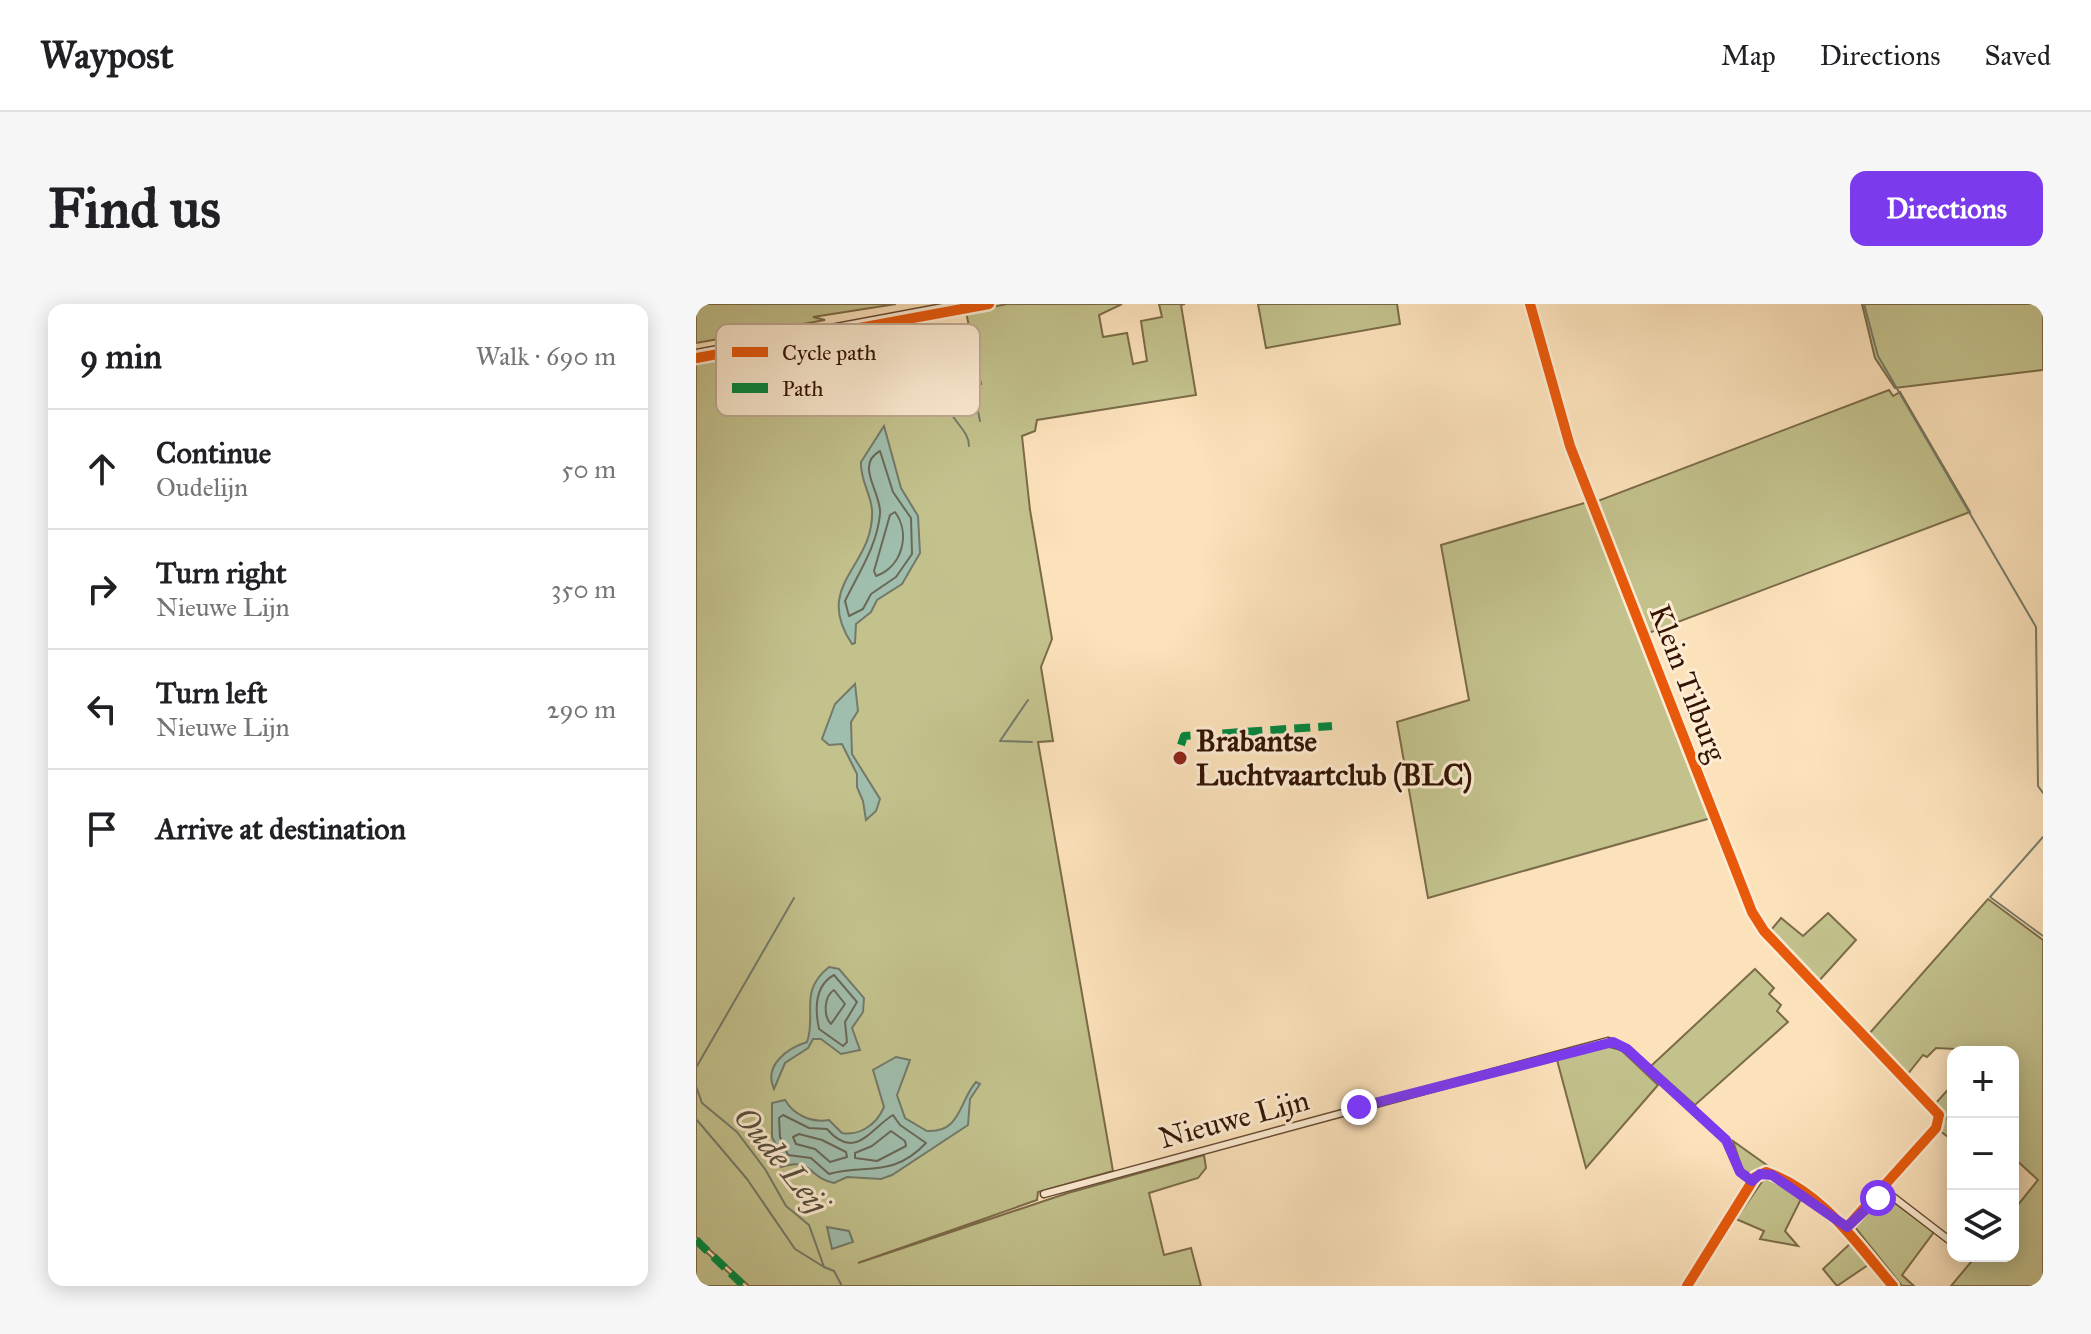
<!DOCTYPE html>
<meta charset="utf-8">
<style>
body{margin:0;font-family:"IM FELL Great Primer",serif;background:#f6f6f6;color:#202124}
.controls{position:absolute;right:24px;bottom:24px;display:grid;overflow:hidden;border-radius:16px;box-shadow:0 4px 20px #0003}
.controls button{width:72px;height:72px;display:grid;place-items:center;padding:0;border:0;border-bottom:2px solid #e0e0e0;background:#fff;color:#202124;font:40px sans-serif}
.stop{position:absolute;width:24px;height:24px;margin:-18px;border:6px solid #7c3aed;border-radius:50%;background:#fff}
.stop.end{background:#7c3aed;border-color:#fff;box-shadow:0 2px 8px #0008}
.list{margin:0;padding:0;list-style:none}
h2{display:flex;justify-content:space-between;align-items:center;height:104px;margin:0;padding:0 32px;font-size:34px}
h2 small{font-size:26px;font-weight:400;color:#757577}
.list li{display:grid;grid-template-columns:52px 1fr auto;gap:24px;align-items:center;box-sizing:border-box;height:120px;padding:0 32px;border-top:2px solid #e0e0e0}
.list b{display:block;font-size:30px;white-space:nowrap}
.list p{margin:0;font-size:26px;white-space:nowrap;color:#757577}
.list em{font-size:26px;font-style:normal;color:#757577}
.icon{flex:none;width:44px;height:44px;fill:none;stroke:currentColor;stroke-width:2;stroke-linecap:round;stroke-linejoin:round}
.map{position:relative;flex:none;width:1347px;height:982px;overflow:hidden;border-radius:16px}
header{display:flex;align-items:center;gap:48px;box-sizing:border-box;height:112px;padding:0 40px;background:#fff;border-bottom:2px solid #e0e0e0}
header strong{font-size:38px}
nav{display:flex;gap:44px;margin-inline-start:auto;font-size:28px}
.intro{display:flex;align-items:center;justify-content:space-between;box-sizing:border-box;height:192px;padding:0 48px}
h1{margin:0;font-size:56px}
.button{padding:20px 36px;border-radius:16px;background:#7c3aed;color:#fff;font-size:28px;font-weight:700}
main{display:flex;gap:48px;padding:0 48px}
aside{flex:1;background:#fff;border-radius:16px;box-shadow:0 4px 20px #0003}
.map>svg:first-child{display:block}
.green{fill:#c3c28d;stroke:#7b6b48;stroke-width:2}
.water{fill:#a0bead;stroke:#747a69;stroke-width:2}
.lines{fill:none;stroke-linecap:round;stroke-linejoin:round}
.shore{stroke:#6a6958;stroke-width:2}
.stream{stroke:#747a69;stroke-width:2}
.minor-casing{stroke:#654831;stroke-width:9}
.minor{stroke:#fdecd3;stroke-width:6}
.quiet{stroke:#00873e;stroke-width:8;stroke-dasharray:16 8;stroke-linecap:butt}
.cycleway-casing{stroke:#fdecd3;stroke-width:15}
.cycleway{stroke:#e8590c;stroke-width:10}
.route{stroke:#7c3aed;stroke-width:10}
.poi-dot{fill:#8f2418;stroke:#fdecd3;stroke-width:3}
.labels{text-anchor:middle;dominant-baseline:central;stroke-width:6;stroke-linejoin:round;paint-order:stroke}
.street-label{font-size:30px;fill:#331403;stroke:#fdecd3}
.poi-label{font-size:30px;font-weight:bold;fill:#331403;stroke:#fdecd3;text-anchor:start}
.water-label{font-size:32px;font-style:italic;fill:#59503e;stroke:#fdecd3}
.key{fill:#fdecd3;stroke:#c0ab95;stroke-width:2}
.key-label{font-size:22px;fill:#331403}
</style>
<header>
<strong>Waypost</strong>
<nav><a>Map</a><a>Directions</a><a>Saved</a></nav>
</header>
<div class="intro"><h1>Find us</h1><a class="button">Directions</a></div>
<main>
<aside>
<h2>9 min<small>Walk · 690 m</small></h2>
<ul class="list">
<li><svg class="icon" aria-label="ahead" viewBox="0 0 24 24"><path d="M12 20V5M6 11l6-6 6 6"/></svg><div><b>Continue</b><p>Oudelijn</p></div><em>50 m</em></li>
<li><svg class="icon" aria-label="right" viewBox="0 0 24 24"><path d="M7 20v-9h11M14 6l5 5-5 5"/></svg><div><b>Turn right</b><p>Nieuwe Lijn</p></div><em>350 m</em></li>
<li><svg class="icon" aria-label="left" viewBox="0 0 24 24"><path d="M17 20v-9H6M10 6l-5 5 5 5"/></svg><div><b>Turn left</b><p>Nieuwe Lijn</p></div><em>290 m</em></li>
<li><svg class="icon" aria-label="arrive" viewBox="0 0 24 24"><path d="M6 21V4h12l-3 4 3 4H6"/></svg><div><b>Arrive at destination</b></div></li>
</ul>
</aside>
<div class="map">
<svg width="1347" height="982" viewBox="0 0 1347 982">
<rect width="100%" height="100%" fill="#fce2bb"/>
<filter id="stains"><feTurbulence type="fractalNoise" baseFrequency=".0025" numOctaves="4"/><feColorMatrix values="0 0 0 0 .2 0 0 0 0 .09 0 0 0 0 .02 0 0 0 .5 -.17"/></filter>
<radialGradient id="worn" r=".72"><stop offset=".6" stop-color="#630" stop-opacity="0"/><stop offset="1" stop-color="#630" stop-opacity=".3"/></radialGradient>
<g class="green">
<path d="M0 0H200L117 13 129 16 0 39Z"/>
<path d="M311 0H426L403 11 407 33 431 29 437 60 451 57 445 17 466 13 463 0H489L485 1 500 91 341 116 339 127 326 132 334 206 356 335 345 363 357 437 342 438 417 867 342 888 341 896 162 959 372 889 508 851 510 864 502 874 453 889 468 951 495 944 505 982H53L0 933V57L172 26 178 55H183L182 47 196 44 202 83H206L211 94 285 80 270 8Z"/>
<path d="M562 0H701L704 20 570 44Z"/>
<path d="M1166 0H1347V66L1199 84 1179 54Z"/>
<path d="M1193 86 1197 92 1204 88 1274 208 950 330 899 198Z"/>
<path d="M892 198 1015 514 732 594 701 418 773 396 745 241Z"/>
<path d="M1292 595 1347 636V982H1255L1280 952H1317V907L1342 876 1317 853V748L1240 744 1231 753 1227 751 1211 771 1172 731Z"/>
<path d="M1132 609 1160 636 1122 678 1075 626 1085 614 1107 632Z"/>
<path d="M1059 665 1078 684 1073 690 1085 701 1081 707 1092 718 999 801 955 762Z"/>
<path d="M909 742 925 746 962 781 890 864 861 756Z"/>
<path d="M1257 780V837L1243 826 1250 814 1239 800Z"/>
<path d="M1037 837 1072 862 1059 871 1047 867Z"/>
<path d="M1070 872 1107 891 1089 927 1102 942 1064 935 1068 927 1040 915Z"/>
<path d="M1188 891 1238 928 1206 971 1218 982H1206L1159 923Z"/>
<path d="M1157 937 1175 959 1141 982 1127 965Z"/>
<path d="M0 939 47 982H10L0 975Z"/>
</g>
<g class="water">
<path d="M188 122 205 184 222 212 224 249 206 280 181 296 175 308 160 320 159 339 156 340C116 280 179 263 176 206 175 190 164 176 165 158Z"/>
<path d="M159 380 162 407 155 418 156 450 184 495 180 507 170 516 167 497 161 483V470L146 440 133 441 126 435 139 400Z"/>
<path d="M133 663 143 665 168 694 167 708 156 724 164 746 145 750 125 735H117L112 744 89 759 78 785C67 761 92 744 111 738 121 709 102 688 133 663Z"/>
<path d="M200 753 214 756 201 791 209 814 231 827C265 829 263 797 280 778L284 780 274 795 272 821 196 871 185 875 151 873 138 879C112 874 117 853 85 863L79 854 82 845 76 833V799L89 796C98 811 115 819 133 816L146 829C162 832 180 822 188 803L177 766Z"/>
<path d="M131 923 153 927 157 938 136 945Z"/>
</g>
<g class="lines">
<g class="shore">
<path d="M184 147 197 188 215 214 216 250 200 273 175 290 167 305 153 312 149 297C163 268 181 242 184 210 186 189 158 161 184 147Z"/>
<path d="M199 208C215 230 206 263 180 272L178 267 194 211Z"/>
<path d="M138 671 161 698 149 718 151 738 147 742 123 725C119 706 118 682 138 671Z"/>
<path d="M138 686 149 700 135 720C127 712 128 692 138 686Z"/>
<path d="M197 811 204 821 230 839C197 874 171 860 133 870L115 854 92 851 84 833 83 814 87 811 113 824 131 825C159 858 175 824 197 811Z"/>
<path d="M195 827 209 837 210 842 181 857 159 854V849L176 842Z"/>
<path d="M103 830 126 836 150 848 151 853 134 858 119 845 100 840 97 833Z"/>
</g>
<g class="stream">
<path d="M1168 0 1182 52 1340 323 1342 482 1347 489"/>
<path d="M256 98 275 99 282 107 284 117"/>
<path d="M251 100C256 118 273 126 273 142"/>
<path d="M332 396 304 437 336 438"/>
<path d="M1347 533 1294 593 1347 632"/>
<path d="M1 762 98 594"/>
<path d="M0 782 6 799 41 828 69 865 90 902 113 921 128 963 138 967 146 982"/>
<path d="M0 815 51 875 99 945 128 963"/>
</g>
<g class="minor-casing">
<g id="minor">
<path d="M834 0 874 142 1056 608 1068 627 1243 811 1240 824 1151 923"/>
<path d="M0 49 263 0"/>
<path d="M1188 886 1257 939"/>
<path d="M348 890 912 737 931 745 1030 836 1044 868 1056 877"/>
<path d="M1273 952 1274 953"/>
<path d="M991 982 1059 873 1070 868C1127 888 1160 939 1197 982"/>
</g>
</g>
<use href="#minor" class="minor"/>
<g class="quiet">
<path d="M485 441 488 432 636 422"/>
<path d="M0 936 48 982"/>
</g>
<g class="cycleway-casing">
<g id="cycleway">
<path d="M834 0 874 142 1056 608 1068 627 1243 811 1240 824 1151 923"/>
<path d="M0 54 293 0"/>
<path d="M991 982 1059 873 1070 868C1127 888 1160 939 1197 982"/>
</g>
</g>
<use href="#cycleway" class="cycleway"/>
</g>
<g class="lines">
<path class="route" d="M663 803 917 738 931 745 1030 836 1044 868 1056 877 1064 870 1076 871 1151 923 1182 894"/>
</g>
<circle class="poi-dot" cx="484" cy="454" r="8"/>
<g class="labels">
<g class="street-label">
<text transform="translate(992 379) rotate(69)">Klein Tilburg</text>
<text transform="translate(538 815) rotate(-15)">Nieuwe Lijn</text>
</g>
<g class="poi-label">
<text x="500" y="437">Brabantse<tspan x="500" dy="34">Luchtvaartclub (BLC)</tspan></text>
</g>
<g class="water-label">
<text transform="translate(85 856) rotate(51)">Oude Leij</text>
</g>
</g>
<rect x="20" y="20" width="264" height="92" rx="12" class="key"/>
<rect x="36" y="43" width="36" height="10" fill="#e8590c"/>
<rect x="36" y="79" width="36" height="10" fill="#00873e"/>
<g class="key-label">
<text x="86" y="56">Cycle path</text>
<text x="86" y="92">Path</text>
</g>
<rect width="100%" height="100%" filter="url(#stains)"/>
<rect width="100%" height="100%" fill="url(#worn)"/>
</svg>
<div class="controls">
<button>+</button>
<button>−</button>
<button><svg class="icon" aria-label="layers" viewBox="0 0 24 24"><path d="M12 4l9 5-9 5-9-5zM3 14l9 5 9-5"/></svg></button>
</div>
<div class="stop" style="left:1182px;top:894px"></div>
<div class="stop end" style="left:663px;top:803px"></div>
</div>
</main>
